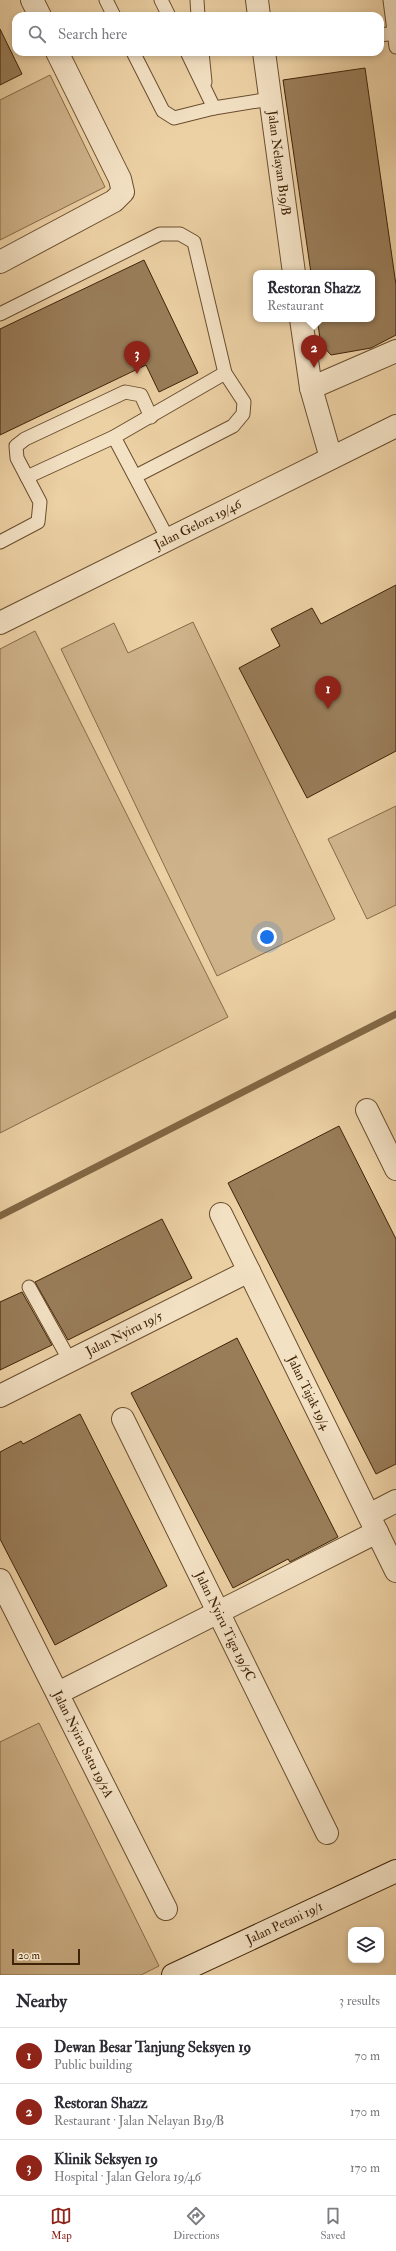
<!DOCTYPE html>
<meta charset="utf-8">
<style>
body{margin:0;font-family:"IM FELL Double Pica",serif;background:#f7f7f7;color:#2b2b33}
.controls{position:absolute;right:12px;bottom:12px;display:grid;overflow:hidden;border-radius:8px;box-shadow:0 2px 6px #0003}
.controls button{width:36px;height:36px;display:grid;place-items:center;padding:0;border:0;border-bottom:1px solid #e1e1e2;background:#fff;color:#2b2b33;font:20px sans-serif}
.scale{position:absolute;left:12px;bottom:10px;width:68px;box-sizing:border-box;padding-left:4px;border:2px solid #3f2306;border-top:0;font-size:11px;line-height:14px;white-space:nowrap;color:#3f2306;-webkit-text-stroke:3px #f3e1c4;paint-order:stroke}
.you{position:absolute;left:267px;top:937px;width:14px;height:14px;margin:-10px;border:3px solid #fff;border-radius:50%;background:#1a73e8;box-shadow:0 0 0 6px #1a73e833}
.badge{display:grid;place-items:center;width:26px;height:26px;border-radius:50%;background:#8f2418;color:#fff;font-size:13px;font-weight:700}
.pin{position:absolute;translate:-50% -33px;filter:drop-shadow(0 1px 2px #0008)}
.pin::after{content:'';position:absolute;top:21px;width:14px;height:12px;background:inherit;clip-path:polygon(0 0,100% 0,50% 100%)}
.popup{position:absolute;left:253px;top:270px;width:122px;height:52px;box-sizing:border-box;display:grid;place-content:center;border-radius:8px;background:#fff;filter:drop-shadow(0 1px 3px #0005);font-size:13px;white-space:nowrap;color:#7c7c81}
.popup b{font-size:15px;color:#2b2b33}
.popup::after{content:'';position:absolute;left:50%;top:100%;margin-left:-8px;border:8px solid transparent;border-top-color:#fff}
.list{margin:0;padding:0;list-style:none}
h2{display:flex;justify-content:space-between;align-items:center;height:52px;margin:0;padding:0 16px;font-size:17px}
h2 small{font-size:13px;font-weight:400;color:#7c7c81}
.list li{display:grid;grid-template-columns:26px 1fr auto;gap:12px;align-items:center;box-sizing:border-box;height:56px;padding:0 16px;border-top:1px solid #e1e1e2}
.list b{display:block;font-size:15px;white-space:nowrap}
.list p{margin:0;font-size:13px;white-space:nowrap;color:#7c7c81}
.list em{font-size:13px;font-style:normal;color:#7c7c81}
.icon{flex:none;width:22px;height:22px;fill:none;stroke:currentColor;stroke-width:2;stroke-linecap:round;stroke-linejoin:round}
.map{position:relative;flex:none;width:396px;height:1975px;overflow:hidden}
.search{position:absolute;background:#fff;box-shadow:0 2px 6px #0003;left:12px;right:12px;top:12px;height:44px;display:flex;align-items:center;gap:10px;box-sizing:border-box;padding:0 14px;border-radius:12px;color:#7c7c81;font-size:15px}
.sheet{height:220px;background:#fff}
nav{display:flex;justify-content:space-around;align-items:center;box-sizing:border-box;height:56px;border-top:1px solid #e1e1e2;background:#fff;font-size:11px;color:#7c7c81}
nav a{display:grid;justify-items:center;gap:2px}
nav .on{color:#8f2418}
.map>svg:first-child{display:block}
.green{fill:#cfb38a;stroke:#876b48}
.lines{fill:none;stroke-linecap:round;stroke-linejoin:round}
.stream{stroke:#836845;stroke-width:7}
.building{fill:#997d59;stroke:#3f2306}
.lane-casing{stroke:#6a4e2e;stroke-width:15}
.street-casing{stroke:#6a4e2e;stroke-width:24}
.secondary-casing{stroke:#3f2306;stroke-width:24}
.lane{stroke:#f3e1c4;stroke-width:13}
.street{stroke:#f3e1c4;stroke-width:22}
.secondary{stroke:#f3e1c4;stroke-width:22}
.labels{text-anchor:middle;dominant-baseline:central;stroke-width:4;stroke-linejoin:round;paint-order:stroke}
.street-label{font-size:13px;fill:#3f2306;stroke:#f3e1c4}
</style>
<div class="map">
<svg width="396" height="1975" viewBox="0 0 396 1975">
<rect width="100%" height="100%" fill="#ecd1a5"/>
<filter id="stains"><feTurbulence type="fractalNoise" baseFrequency=".005" numOctaves="4"/><feColorMatrix values="0 0 0 0 .2 0 0 0 0 .09 0 0 0 0 .02 0 0 0 .5 -.17"/></filter>
<radialGradient id="worn" r=".72"><stop offset=".6" stop-color="#630" stop-opacity="0"/><stop offset="1" stop-color="#630" stop-opacity=".3"/></radialGradient>
<g class="green">
<path d="M50 75 105 187 0 240V100Z"/>
<path d="M193 622 335 919 217 976 61 649 114 623 128 653Z"/>
<path d="M35 631 228 1017 0 1133V649Z"/>
<path d="M396 806V905L367 919 328 839Z"/>
<path d="M39 1723 159 1966 141 1975H0V1742Z"/>
</g>
<g class="lines">
<path class="stream" d="M0 1216 396 1014"/>
</g>
<g class="building">
<path d="M0 29 22 74 0 85Z"/>
<path d="M365 68 396 285V335L371 348 331 355 321 344 317 319H372V273H311L283 80Z"/>
<path d="M144 260 198 373 159 392 146 365 0 435V329Z"/>
<path d="M396 585V751L307 798 239 668 280 646 271 629 312 608 321 624Z"/>
<path d="M339 1126 396 1239V1464L376 1474 228 1183Z"/>
<path d="M162 1219 192 1278 68 1340 35 1282Z"/>
<path d="M22 1292 52 1345 0 1370V1302Z"/>
<path d="M237 1338 338 1537 290 1562 288 1559 233 1588 131 1393Z"/>
<path d="M80 1414 167 1586 55 1645 0 1539V1452L21 1441 23 1444Z"/>
</g>
<g class="lines">
<g class="lane-casing">
<g id="lane">
<path d="M106 0 114 16"/>
<path d="M161 0 169 16"/>
<path d="M197 0 198 16"/>
<path d="M390 0 396 47"/>
<path d="M380 35 396 33"/>
<path d="M133 52 163 111 174 118 214 108 270 99"/>
<path d="M187 52 214 108"/>
<path d="M202 52 205 82"/>
<path d="M0 314 160 234H180L194 242 225 373 244 402 243 414 233 426 136 476"/>
<path d="M114 437 225 373"/>
<path d="M27 477 114 437 168 539"/>
<path d="M0 542 38 522 40 502 17 458 16 446 25 439 125 392 141 395 151 417"/>
<path d="M29 1287 70 1361"/>
</g>
</g>
<g class="street-casing">
<g id="street">
<path d="M32 0 40 16"/>
<path d="M257 0 259 16"/>
<path id="s1" d="M264 52 294 273"/>
<path d="M0 262 114 201 123 192 120 179 57 52"/>
<path d="M301 319 311 388 331 458"/>
<path d="M311 388 396 351"/>
<path id="s2" d="M0 623 396 426"/>
<path d="M367 1110 396 1169"/>
<path id="s3" d="M221 1214 396 1571"/>
<path id="s4" d="M0 1396 249 1271"/>
<path id="s5" d="M123 1419 327 1833"/>
<path d="M369 1515 396 1501"/>
<path id="s6" d="M0 1580 166 1909"/>
<path d="M58 1693 377 1532"/>
</g>
</g>
<g class="secondary-casing">
<g id="secondary">
<path id="s7" d="M173 1975 396 1871"/>
</g>
</g>
<use href="#lane" class="lane"/>
<use href="#street" class="street"/>
<use href="#secondary" class="secondary"/>
</g>
<g class="labels">
<g class="street-label">
<text stroke="none"><textPath href="#s1" startOffset="112">Jalan Nelayan B19/B</textPath></text>
<text stroke="none"><textPath href="#s2" startOffset="221">Jalan Gelora 19/46</textPath></text>
<text stroke="none"><textPath href="#s4" startOffset="139">Jalan Nyiru 19/5</textPath></text>
<text stroke="none"><textPath href="#s3" startOffset="199">Jalan Tajak 19/4</textPath></text>
<text stroke="none"><textPath href="#s5" startOffset="231">Jalan Nyiru Tiga 19/5C</textPath></text>
<text stroke="none"><textPath href="#s6" startOffset="184">Jalan Nyiru Satu 19/5A</textPath></text>
<text stroke="none"><textPath href="#s7" startOffset="123">Jalan Petani 19/1</textPath></text>
</g>
</g>
<rect width="100%" height="100%" filter="url(#stains)"/>
<rect width="100%" height="100%" fill="url(#worn)"/>
</svg>
<div class="controls">
<button><svg class="icon" aria-label="layers" viewBox="0 0 24 24"><path d="M12 4l9 5-9 5-9-5zM3 14l9 5 9-5"/></svg></button>
</div>
<div class="scale">20 m</div>
<div class="you"></div>
<div class="pin badge" style="left:328px;top:709px">1</div>
<div class="pin badge" style="left:314px;top:368px">2</div>
<div class="popup"><b>Restoran Shazz</b>Restaurant</div>
<div class="pin badge" style="left:137px;top:374px">3</div>
<div class="search"><svg class="icon" aria-label="search" viewBox="0 0 24 24"><circle cx="10" cy="10" r="6"/><path d="M15 15l6 6"/></svg>Search here</div>
</div>
<section class="sheet">
<h2>Nearby<small>3 results</small></h2>
<ul class="list">
<li><span class="badge">1</span><div><b>Dewan Besar Tanjung Seksyen 19</b><p>Public building</p></div><em>70 m</em></li>
<li><span class="badge">2</span><div><b>Restoran Shazz</b><p>Restaurant · Jalan Nelayan B19/B</p></div><em>170 m</em></li>
<li><span class="badge">3</span><div><b>Klinik Seksyen 19</b><p>Hospital · Jalan Gelora 19/46</p></div><em>170 m</em></li>
</ul>
</section>
<nav>
<a class="on"><svg class="icon" aria-label="map" viewBox="0 0 24 24"><path d="M3 6l6-2 6 2 6-2v14l-6 2-6-2-6 2zM9 4v14M15 6v14"/></svg>Map</a>
<a><svg class="icon" aria-label="directions" viewBox="0 0 24 24"><path d="M12 3l9 9-9 9-9-9zM9 14v-3h6M13 9l2 2-2 2"/></svg>Directions</a>
<a><svg class="icon" aria-label="saved" viewBox="0 0 24 24"><path d="M7 4h10v16l-5-4-5 4z"/></svg>Saved</a>
</nav>
